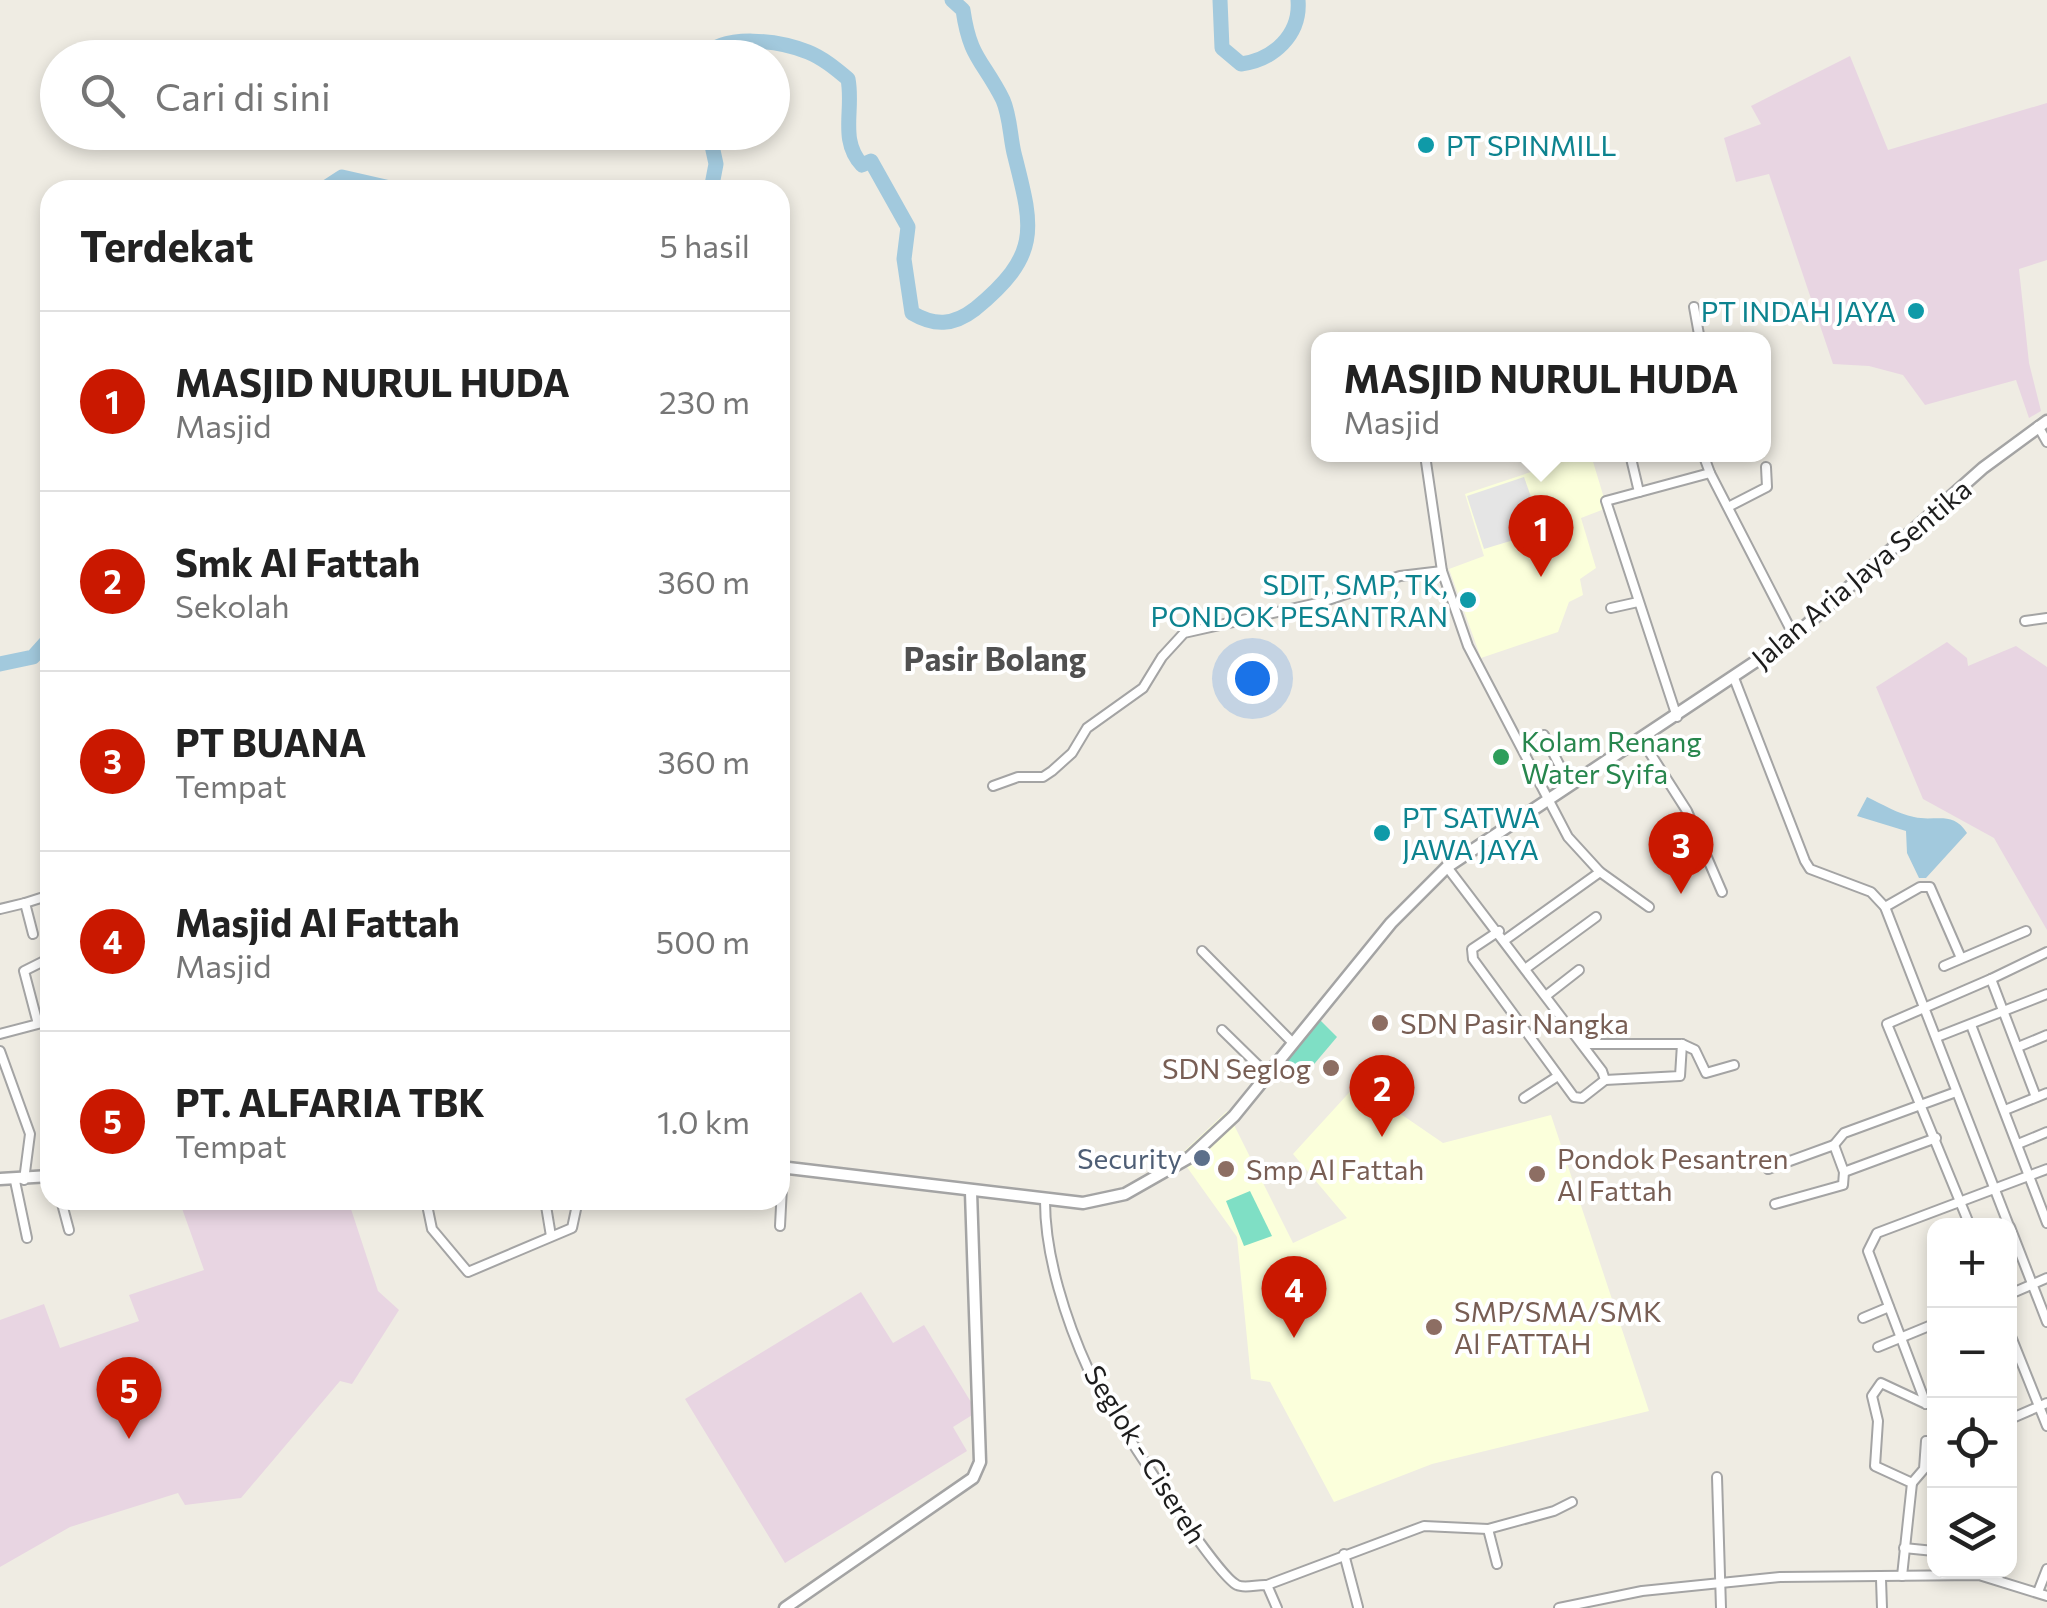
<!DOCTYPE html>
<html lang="id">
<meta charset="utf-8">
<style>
body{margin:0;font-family:Commissioner,sans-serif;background:#f6f6f6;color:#222}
.controls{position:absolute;right:30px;bottom:30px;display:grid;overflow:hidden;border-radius:20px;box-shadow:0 5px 15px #0003}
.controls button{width:90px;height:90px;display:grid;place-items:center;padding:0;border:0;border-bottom:2px solid #e0e0e0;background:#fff;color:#222;font:50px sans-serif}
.you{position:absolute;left:1252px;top:678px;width:35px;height:35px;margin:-25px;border:8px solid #fff;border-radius:50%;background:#1a73e8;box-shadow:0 0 0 15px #1a73e833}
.badge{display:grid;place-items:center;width:65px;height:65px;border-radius:50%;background:#ca1800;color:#fff;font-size:32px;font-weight:700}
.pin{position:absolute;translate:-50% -82px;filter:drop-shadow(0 2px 5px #0008)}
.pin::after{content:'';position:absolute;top:52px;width:35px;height:30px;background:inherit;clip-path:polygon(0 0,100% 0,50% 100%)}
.popup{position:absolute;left:1311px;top:332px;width:460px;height:130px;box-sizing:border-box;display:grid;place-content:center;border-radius:20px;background:#fff;filter:drop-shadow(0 2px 8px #0005);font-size:32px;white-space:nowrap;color:#767676}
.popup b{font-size:38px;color:#222}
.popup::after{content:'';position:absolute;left:50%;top:100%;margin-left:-20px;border:20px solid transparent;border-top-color:#fff}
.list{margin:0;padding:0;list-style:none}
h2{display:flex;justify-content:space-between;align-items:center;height:130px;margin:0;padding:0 40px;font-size:42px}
h2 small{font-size:32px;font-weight:400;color:#767676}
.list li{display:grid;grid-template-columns:65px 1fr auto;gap:30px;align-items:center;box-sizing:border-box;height:180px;padding:0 40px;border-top:2px solid #e0e0e0}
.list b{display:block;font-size:38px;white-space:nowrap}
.list p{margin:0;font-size:32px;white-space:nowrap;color:#767676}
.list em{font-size:32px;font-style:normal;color:#767676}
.icon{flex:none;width:55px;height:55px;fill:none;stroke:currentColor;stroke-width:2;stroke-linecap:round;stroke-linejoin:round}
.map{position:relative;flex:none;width:2047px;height:1608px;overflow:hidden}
.search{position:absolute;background:#fff;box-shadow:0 5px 15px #0003;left:40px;top:40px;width:750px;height:110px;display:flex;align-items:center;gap:25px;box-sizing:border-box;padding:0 35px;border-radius:55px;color:#767676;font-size:38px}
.panel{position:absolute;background:#fff;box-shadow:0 5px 15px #0003;left:40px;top:180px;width:750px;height:1030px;border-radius:30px}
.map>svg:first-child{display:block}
.industrial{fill:#e8d5e2}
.education{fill:#fbffdb}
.pitch{fill:#7fdfc5}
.parking{fill:#e5e5e5}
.water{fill:#a2c9dd}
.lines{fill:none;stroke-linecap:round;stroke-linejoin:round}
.river{stroke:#a2c9dd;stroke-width:15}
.minor-casing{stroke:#a4a4a4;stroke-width:12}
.tertiary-casing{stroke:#a4a4a4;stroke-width:15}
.minor{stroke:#fff;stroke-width:8}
.tertiary{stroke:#fff;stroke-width:10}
.culture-dot{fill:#0f9aa8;stroke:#fff;stroke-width:4}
.leisure-dot{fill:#2e9e5b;stroke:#fff;stroke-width:4}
.education-dot{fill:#8d6e63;stroke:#fff;stroke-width:4}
.service-dot{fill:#5c6f8a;stroke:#fff;stroke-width:4}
.labels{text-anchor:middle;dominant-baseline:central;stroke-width:8;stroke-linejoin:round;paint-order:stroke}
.culture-label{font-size:28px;fill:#0d838f;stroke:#fff;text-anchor:start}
.street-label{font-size:28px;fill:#1d1d1d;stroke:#fff}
.leisure-label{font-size:28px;fill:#27864d;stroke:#fff;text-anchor:start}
.education-label{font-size:28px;fill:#785e54;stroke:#fff;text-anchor:start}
.service-label{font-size:28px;fill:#4e5e75;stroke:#fff;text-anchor:end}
.quarter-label{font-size:32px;font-weight:bold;fill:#505050;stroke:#fff}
</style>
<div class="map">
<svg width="2047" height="1608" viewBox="0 0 2047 1608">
<rect width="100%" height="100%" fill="#efece3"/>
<g class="industrial">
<path d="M1850 56 1888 150 2047 103V260L2019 269 2029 363 2041 411 2029 418 2016 380 1925 405 1903 375 1869 366 1833 364 1769 174 1736 182 1724 138 1761 124 1751 106Z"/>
<path d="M1947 642 1967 658 1968 666 2016 646 2047 667V930L1994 838 1923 799 1876 687Z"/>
<path d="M179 1200H348L378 1291 399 1310 352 1384 340 1381 241 1498 185 1505 178 1493 70 1527 0 1567V1320L44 1304 60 1348 139 1321 129 1295 204 1270Z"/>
<path d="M861 1292 893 1343 924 1325 977 1412 953 1427 967 1451 785 1563 685 1399Z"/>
</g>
<g class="education">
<path d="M1582 455H1591L1607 508 1581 518 1596 568 1580 579 1583 595 1569 602 1558 632 1481 658 1449 569 1484 556 1465 494Z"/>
<path d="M1357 1084 1443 1143 1551 1115 1649 1411 1432 1464 1334 1502 1270 1382 1251 1379 1237 1237 1179 1156 1227 1111 1293 1243 1347 1218 1293 1154Z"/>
</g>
<g class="pitch">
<path d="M1319 1019 1337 1037 1304 1076 1286 1060Z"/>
<path d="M1250 1191 1272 1236 1244 1246 1226 1201Z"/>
</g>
<path class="parking" d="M1524 477 1543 531 1484 549 1467 496Z"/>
<path class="water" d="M1867 797C1882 804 1898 814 1914 817 1935 822 1953 810 1967 833L1926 878H1919L1907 853 1906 831 1857 816Z"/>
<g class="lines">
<g class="river">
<path d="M1220 0 1222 48 1241 64C1273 60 1301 35 1298 0"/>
<path d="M702 58C724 32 780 41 808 52 823 58 836 69 848 79 854 110 839 140 862 165L871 161 908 227 904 259 912 313C934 326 953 326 975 309 1042 254 1033 228 1014 153 1010 136 1010 116 1003 100 983 60 970 59 963 10L952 0"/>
<path d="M709 132 716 164 711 190"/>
<path d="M322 190 342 177 399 190"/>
<path d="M0 664 33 657 50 638"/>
</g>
<g class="minor-casing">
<g id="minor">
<path d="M1694 307 1700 340"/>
<path d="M2038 426 2047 442"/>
<path d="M1630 454 1639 492"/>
<path d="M1703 454 1710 473"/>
<path d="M1425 455 1442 571"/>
<path d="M1728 507 1767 487 1766 467"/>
<path d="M1611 608 1638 602"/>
<path d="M2025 621 2047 618"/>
<path d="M1734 678 1805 861 1810 869 1871 892 1885 907 2009 1226"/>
<path d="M1677 717 1606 501 1710 473 1794 636"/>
<path d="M1544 735 1569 784"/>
<path d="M1641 739 1687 811 1722 892"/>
<path d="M993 786 1018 777H1043L1052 771 1072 753 1087 728 1143 688 1162 657 1184 633 1322 602 1400 576 1442 571 1468 646 1568 837 1600 872 1649 907"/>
<path d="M1447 867 1602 1071 1605 1080 1582 1098 1574 1097 1473 959 1472 949 1499 931"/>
<path d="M46 895 50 923"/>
<path d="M1885 907 1920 887H1930L1961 958"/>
<path d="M0 909 25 903"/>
<path d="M33 934 25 903 50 895"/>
<path d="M1505 940 1600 872"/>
<path d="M1202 951 1293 1043"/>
<path d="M1944 966 2026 931"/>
<path d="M1525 969 1596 917"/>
<path d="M1991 979 2047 952"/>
<path d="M1547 995 1579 970"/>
<path d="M1971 1025 2047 1223"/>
<path d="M1222 1030 1268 1075"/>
<path d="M0 1034 38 1024 24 971 50 958"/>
<path d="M1937 1037 2047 994"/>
<path d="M1584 1044H1682L1680 1076 1605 1080"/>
<path d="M1682 1044 1695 1050 1706 1073 1734 1065"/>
<path d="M2018 1047 2047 1035"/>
<path d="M0 1051 30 1134 24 1180"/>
<path d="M1524 1098 1558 1076"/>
<path d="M2005 1110 2047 1093"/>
<path d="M2018 1144 2047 1132"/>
<path d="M1834 1145 1844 1133 1956 1092"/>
<path d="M1768 1169 1834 1145 1844 1172 1936 1138"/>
<path d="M15 1181 27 1238"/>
<path d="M61 1200 69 1230"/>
<path d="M426 1200 432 1229 468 1272 572 1228 578 1200"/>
<path d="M545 1200 551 1236"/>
<path d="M1045 1201C1045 1256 1066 1321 1089 1371 1103 1400 1215 1575 1237 1585 1245 1589 1258 1584 1267 1585L1277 1608"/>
<path d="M1775 1204 1843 1185 1844 1172"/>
<path d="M780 1226 783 1167"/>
<path d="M1970 1226 1887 1024 1991 979 2036 1097"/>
<path d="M2010 1227 2047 1322"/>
<path d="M2010 1294 2047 1278"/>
<path d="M1863 1318 1889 1307"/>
<path d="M2010 1334 2047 1426"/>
<path d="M1878 1347 1934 1324"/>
<path d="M1926 1404 1868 1251 1877 1233 2047 1169"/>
<path d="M2010 1419 2047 1403"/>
<path d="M1717 1477 1721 1608"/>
<path d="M1912 1483 1924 1469 1926 1441"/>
<path d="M1488 1529 1497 1564"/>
<path d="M1904 1548 1934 1551"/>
<path d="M1344 1554 1358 1607"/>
<path d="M1902 1576 1912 1483 1875 1466 1878 1421 1872 1396 1881 1383 1926 1404 1934 1403"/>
<path d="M1881 1579 1882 1608"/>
<path d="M1267 1585 1424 1526 1488 1529 1554 1511 1572 1502"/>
<path d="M2038 1592 2047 1569"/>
<path d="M1559 1608 1642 1591 1780 1577 1979 1575 2047 1596"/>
</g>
</g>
<g class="tertiary-casing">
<g id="tertiary">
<path d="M780 1167 1083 1203 1125 1194 1190 1157 1234 1116 1391 923 1447 867 1794 636 1983 468 2047 421"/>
<path d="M0 1179 50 1176"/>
<path d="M785 1608 973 1478 980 1462 971 1192"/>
</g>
</g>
<use href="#minor" class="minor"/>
<use href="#tertiary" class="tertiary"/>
</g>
<g class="culture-dot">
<circle cx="1426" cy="145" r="10"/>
<circle cx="1916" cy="311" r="10"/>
<circle cx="1468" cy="600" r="10"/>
<circle cx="1382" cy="833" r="10"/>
</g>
<circle class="leisure-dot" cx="1501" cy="757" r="10"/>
<g class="education-dot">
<circle cx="1380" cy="1023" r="10"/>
<circle cx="1331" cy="1068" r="10"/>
<circle cx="1226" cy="1169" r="10"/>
<circle cx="1537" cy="1174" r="10"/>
<circle cx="1434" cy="1327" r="10"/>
</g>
<circle class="service-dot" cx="1202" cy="1158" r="10"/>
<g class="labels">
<g class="culture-label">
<text x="1446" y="145">PT SPINMILL</text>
<text x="1896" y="311" text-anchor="end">PT INDAH JAYA</text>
<text x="1448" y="584" text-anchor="end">SDIT, SMP, TK,<tspan x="1448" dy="32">PONDOK PESANTRAN</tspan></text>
<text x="1402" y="817">PT SATWA<tspan x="1402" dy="32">JAWA JAYA</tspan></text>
</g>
<g class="street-label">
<text transform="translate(1861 573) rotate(-40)">Jalan Aria Jaya Sentika</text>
<text transform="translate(1146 1454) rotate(58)">Seglok - Cisereh</text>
</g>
<g class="leisure-label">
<text x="1521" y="741">Kolam Renang<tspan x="1521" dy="32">Water Syifa</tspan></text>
</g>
<g class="education-label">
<text x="1400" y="1023">SDN Pasir Nangka</text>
<text x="1311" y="1068" text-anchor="end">SDN Seglog</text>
<text x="1557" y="1158">Pondok Pesantren<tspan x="1557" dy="32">Al Fattah</tspan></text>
<text x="1246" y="1169">Smp Al Fattah</text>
<text x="1454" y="1311">SMP/SMA/SMK<tspan x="1454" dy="32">Al FATTAH</tspan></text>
</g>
<g class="service-label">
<text x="1182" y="1158">Security</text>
</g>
<g class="quarter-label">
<text x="995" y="658">Pasir Bolang</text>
</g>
</g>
</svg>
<div class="controls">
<button>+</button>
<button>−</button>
<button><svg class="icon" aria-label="locate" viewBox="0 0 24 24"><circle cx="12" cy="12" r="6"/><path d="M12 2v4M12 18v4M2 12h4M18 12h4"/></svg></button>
<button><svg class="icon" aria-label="layers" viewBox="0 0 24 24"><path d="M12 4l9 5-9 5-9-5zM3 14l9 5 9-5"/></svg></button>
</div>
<div class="you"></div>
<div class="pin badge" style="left:1541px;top:577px">1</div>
<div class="popup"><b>MASJID NURUL HUDA</b>Masjid</div>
<div class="pin badge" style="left:1382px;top:1137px">2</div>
<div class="pin badge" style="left:1681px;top:894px">3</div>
<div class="pin badge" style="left:1294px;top:1338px">4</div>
<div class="pin badge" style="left:129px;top:1439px">5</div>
<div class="search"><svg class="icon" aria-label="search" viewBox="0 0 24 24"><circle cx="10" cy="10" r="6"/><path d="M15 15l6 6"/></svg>Cari di sini</div>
<section class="panel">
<h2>Terdekat<small>5 hasil</small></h2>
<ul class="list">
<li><span class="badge">1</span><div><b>MASJID NURUL HUDA</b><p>Masjid</p></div><em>230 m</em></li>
<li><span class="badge">2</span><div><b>Smk Al Fattah</b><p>Sekolah</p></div><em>360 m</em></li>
<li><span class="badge">3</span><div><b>PT BUANA</b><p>Tempat</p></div><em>360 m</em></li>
<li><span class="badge">4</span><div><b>Masjid Al Fattah</b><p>Masjid</p></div><em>500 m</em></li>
<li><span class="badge">5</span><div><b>PT. ALFARIA TBK</b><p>Tempat</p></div><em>1.0 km</em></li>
</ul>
</section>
</div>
